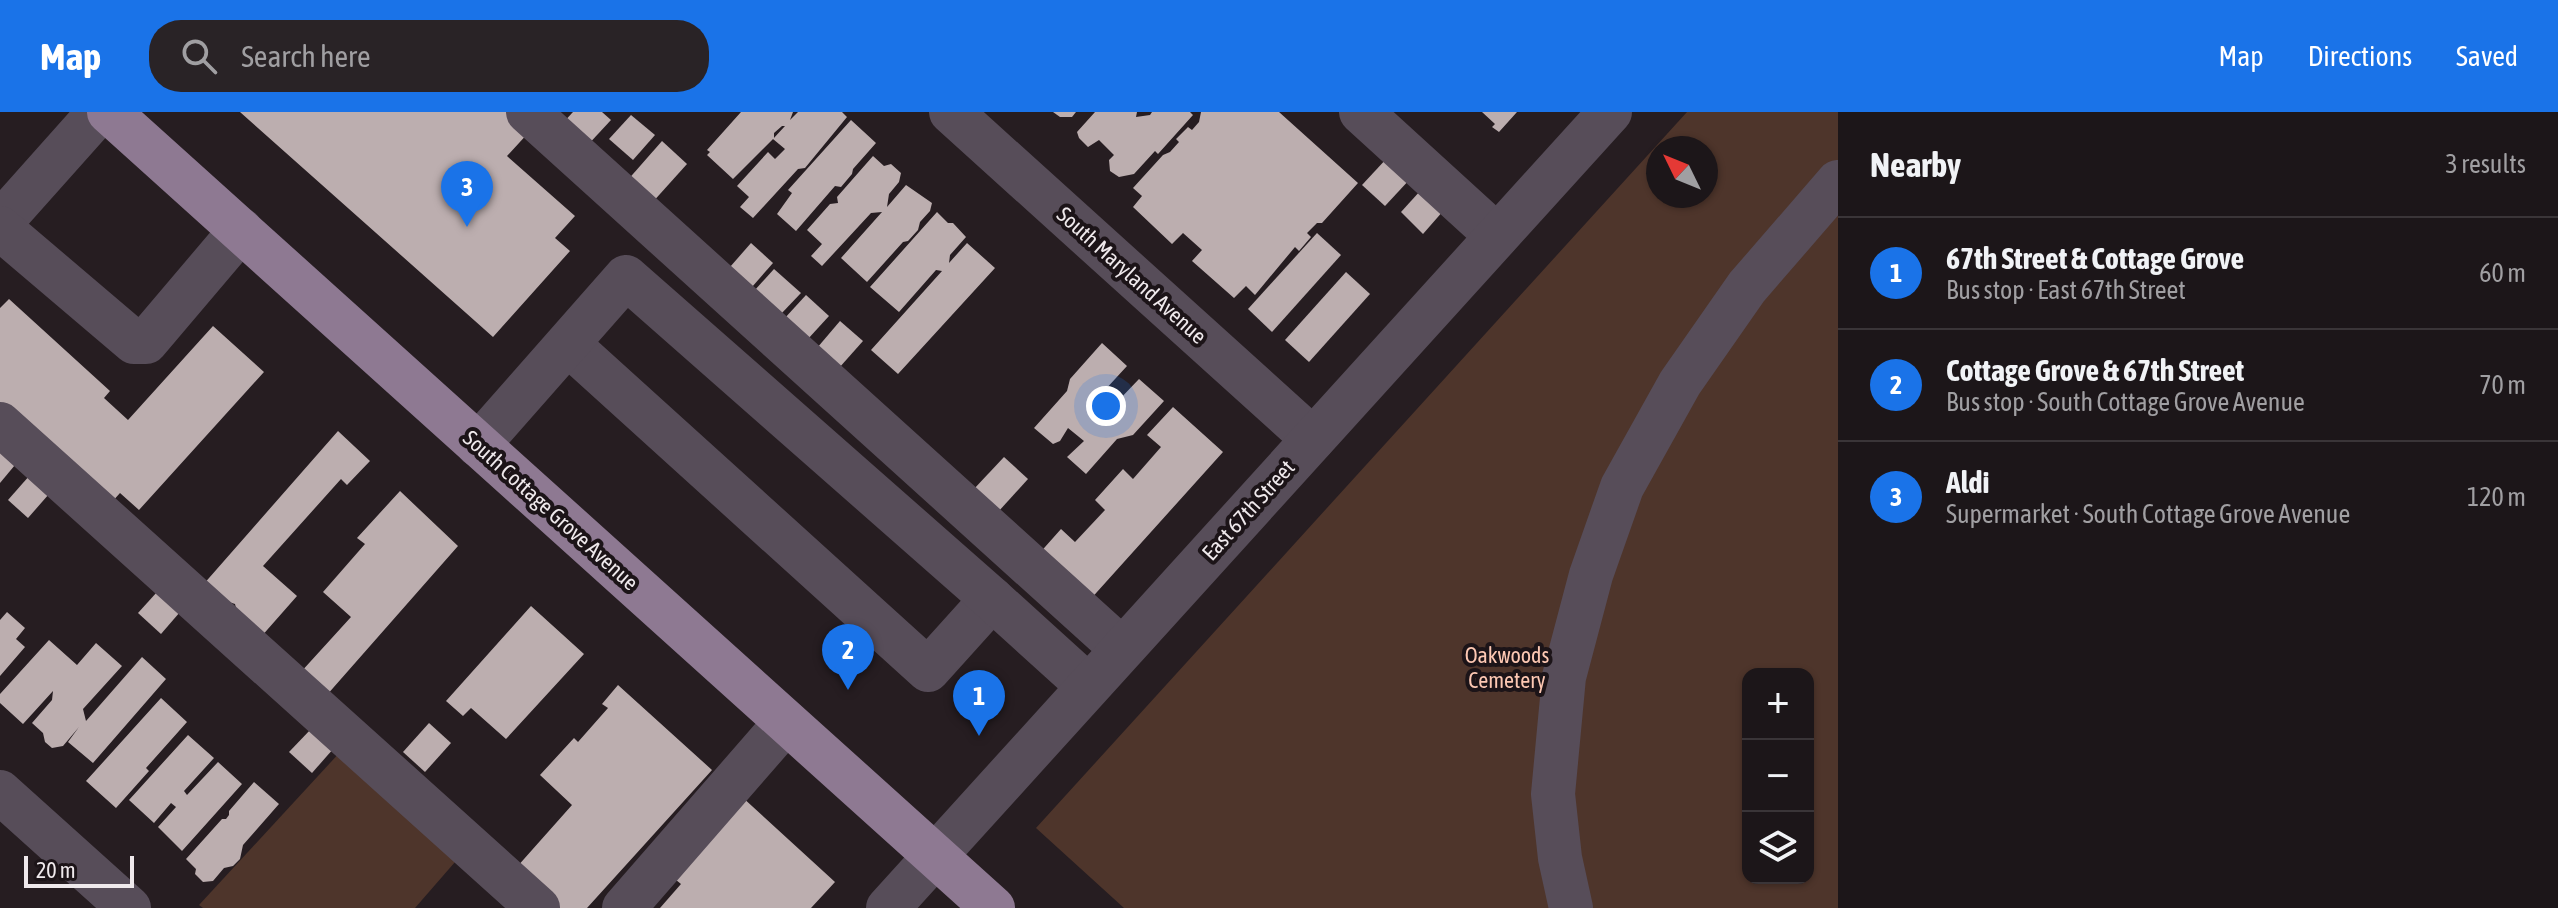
<!DOCTYPE html>
<meta charset="utf-8">
<style>
body{margin:0;font-family:"Asap Condensed",sans-serif;background:#292326;color:#f1f3f6}
.controls{position:absolute;right:24px;bottom:24px;display:grid;overflow:hidden;border-radius:16px;box-shadow:0 2px 6px #0004}
.controls button{width:72px;height:72px;display:grid;place-items:center;padding:0;border:0;border-bottom:2px solid #3a3538;background:#1c1619;color:#f1f3f6;font:40px sans-serif}
.compass{position:absolute;left:1646px;top:24px;width:72px;height:72px;border-radius:50%;background:#1c1619;box-shadow:0 2px 6px #0004;rotate:313deg}
.scale{position:absolute;left:24px;bottom:20px;width:110px;box-sizing:border-box;padding-left:8px;border:4px solid #efe9ec;border-top:0;font-size:22px;line-height:28px;white-space:nowrap;color:#efe9ec;-webkit-text-stroke:6px #1c1418;paint-order:stroke}
.you{position:absolute;left:1106px;top:294px;width:28px;height:28px;margin:-20px;border:6px solid #fff;border-radius:50%;background:#1a73e8;box-shadow:0 0 0 12px #1a73e833}
.badge{display:grid;place-items:center;width:52px;height:52px;border-radius:50%;background:#1a73e8;color:#fff;font-size:26px;font-weight:700}
.pin{position:absolute;translate:-50% -66px;filter:drop-shadow(0 2px 4px #0008)}
.pin::after{content:'';position:absolute;top:42px;width:28px;height:24px;background:inherit;clip-path:polygon(0 0,100% 0,50% 100%)}
.list{margin:0;padding:0;list-style:none}
h2{display:flex;justify-content:space-between;align-items:center;height:104px;margin:0;padding:0 32px;font-size:34px}
h2 small{font-size:26px;font-weight:400;color:#a09fa2}
.list li{display:grid;grid-template-columns:52px 1fr auto;gap:24px;align-items:center;box-sizing:border-box;height:112px;padding:0 32px;border-top:2px solid #3a3538}
.list b{display:block;font-size:30px;white-space:nowrap}
.list p{margin:0;font-size:26px;white-space:nowrap;color:#a09fa2}
.list em{font-size:26px;font-style:normal;color:#a09fa2}
.icon{flex:none;width:44px;height:44px;fill:none;stroke:currentColor;stroke-width:2;stroke-linecap:round;stroke-linejoin:round}
.map{position:relative;flex:none;width:1838px;height:796px;overflow:hidden}
header{display:flex;align-items:center;gap:48px;box-sizing:border-box;height:112px;padding:0 40px;background:#1a73e8;color:#fff}
header strong{font-size:38px}
nav{display:flex;gap:44px;margin-inline-start:auto;font-size:28px}
.search{width:560px;height:72px;background:#292326;display:flex;align-items:center;gap:20px;box-sizing:border-box;padding:0 28px;border-radius:32px;color:#a09fa2;font-size:30px}
main{display:flex}
aside{flex:1;background:#1c1619}
.map>svg:first-child{display:block}
.green{fill:#4e352b;fill-rule:evenodd}
.building{fill:#bcaeaf}
.lines{fill:none;stroke-linecap:round;stroke-linejoin:round}
.minor{stroke:#574d59;stroke-width:44}
.major{stroke:#8e7992;stroke-width:44}
.labels{text-anchor:middle;dominant-baseline:central;stroke-width:8;stroke-linejoin:round;paint-order:stroke}
.street-label{font-size:22px;fill:#efe9ec;stroke:#1c1418}
.park-label{font-size:22px;fill:#fdc8b3;stroke:#1c1418}
</style>
<header>
<strong>Map</strong>
<div class="search"><svg class="icon" aria-label="search" viewBox="0 0 24 24"><circle cx="10" cy="10" r="6"/><path d="M15 15l6 6"/></svg>Search here</div>
<nav><a>Map</a><a>Directions</a><a>Saved</a></nav>
</header>
<main>
<div class="map">
<svg width="1838" height="796" viewBox="0 0 1838 796">
<rect width="100%" height="100%" fill="#261d21"/>
<g class="green">
<path d="M1687 0H1838V796H1124L1036 716ZM1658 36H1706V84H1658ZM1748 562H1808V766H1748Z"/>
<path d="M342 638 462 742 415 796H203L199 793Z"/>
</g>
<g class="building">
<path d="M240 0H508L530 19 507 44 575 104 555 126 570 139 493 225Z"/>
<path d="M573 0H602L611 8 585 36 561 13Z"/>
<path d="M741 0H793L790 8 798 0H842L847 5 805 56 798 57 753 106 740 95 749 85 737 74 768 40 775 47 785 37 773 27 785 14H782L774 21V26L733 67 707 43 710 40 707 38Z"/>
<path d="M1053 0H1076L1072 5H1060Z"/>
<path d="M1095 0H1137L1136 5 1150 3 1152 0H1190L1193 3 1158 42 1155 39 1134 62 1119 65 1110 59 1109 48 1114 43 1099 28 1088 35 1079 26 1077 20Z"/>
<path d="M1201 0H1279L1358 71 1322 111H1317L1307 121 1311 125 1299 139 1295 135 1255 183 1246 174 1234 186 1192 149 1202 138 1183 121 1172 132 1133 95 1142 84 1133 76 1163 43 1170 40 1179 30 1176 27 1188 15 1192 18 1199 10Z"/>
<path d="M1482 0H1517L1499 20 1492 15 1495 12Z"/>
<path d="M631 3 655 23 633 48 609 27Z"/>
<path d="M851 8 876 31 853 57 852 62 841 75 835 74 796 119 777 102 792 81 788 78Z"/>
<path d="M662 29 687 52 651 92 626 70Z"/>
<path d="M873 44 884 54 891 52 901 61 899 70 889 82 887 95 906 73 932 91 930 99 920 110 918 118 908 129 903 130 867 170 841 146 882 100 871 101 822 154 811 144 822 132 807 118 830 92 838 91 837 85Z"/>
<path d="M1388 45 1411 66 1385 94 1362 73Z"/>
<path d="M1421 78 1444 98 1423 122 1401 100Z"/>
<path d="M937 100 948 111H953L966 125 950 143 949 151 967 131 995 156 898 262 871 238 942 159 936 158 899 200 870 175Z"/>
<path d="M1317 121 1341 143 1272 220 1248 197Z"/>
<path d="M751 131 773 151 752 175 730 155Z"/>
<path d="M774 157 801 181 780 203 754 179Z"/>
<path d="M1346 160 1370 182 1309 250 1285 228Z"/>
<path d="M806 183 829 204 807 228 784 207Z"/>
<path d="M9 187 110 279 104 286 128 308 213 214 264 260 139 398 120 381 111 391 0 291V196Z"/>
<path d="M840 209 863 229 839 256 817 236Z"/>
<path d="M1102 231 1127 254 1104 279 1107 288 1117 290 1139 267 1164 289 1133 323 1117 327 1086 362 1067 345 1084 329 1068 316 1060 329 1053 332 1034 316 1067 279 1070 267Z"/>
<path d="M1173 295 1223 340 1088 490 1037 444 1061 417 1075 430 1105 398 1095 388 1123 357 1133 367 1161 335 1147 323Z"/>
<path d="M338 319 370 349 347 373 341 367 263 454 297 484 260 526 239 508 235 492 214 485 202 474Z"/>
<path d="M0 340 15 353 0 371Z"/>
<path d="M1004 345 1028 367 998 400 973 378Z"/>
<path d="M30 363 49 382 28 406 8 388Z"/>
<path d="M400 379 458 434 326 584 300 561 351 505 323 480 365 432 357 426Z"/>
<path d="M157 480 180 500 161 522 138 501Z"/>
<path d="M531 494 584 542 506 627 471 596 463 604 446 589Z"/>
<path d="M7 500 25 516 16 527 25 535 0 564V508Z"/>
<path d="M49 528 77 553 96 531 122 554 83 597 86 609 142 545 166 567 93 651 68 630 79 615 63 634 52 636 45 630 43 621 32 611 52 588 53 579 23 612 0 591V582Z"/>
<path d="M618 573 712 658 587 796H560L516 756 572 693 540 663 574 626 578 630 608 596 602 592Z"/>
<path d="M161 586 187 610 146 656 149 659 116 696 86 669Z"/>
<path d="M429 611 451 631 425 660 403 640Z"/>
<path d="M312 616 334 636 312 661 289 640Z"/>
<path d="M188 623 214 646 184 679 187 683 218 650 242 672 182 739 158 715 176 695 171 691 154 711 129 688Z"/>
<path d="M254 670 279 692 243 733 240 747 233 754 224 756 213 769 203 770 195 762 196 757 186 747 222 707H226L229 703V699Z"/>
<path d="M741 684 835 770 811 796H660L681 772 670 763Z"/>
</g>
<g class="lines">
<g class="minor">
<path d="M528 0 1122 537"/>
<path d="M951 0 1313 327"/>
<path d="M1361 0 1497 124"/>
<path d="M0 111 99 0"/>
<path d="M0 116 134 230H146L241 118"/>
<path d="M568 232 928 558 992 487"/>
<path d="M0 312 538 796"/>
<path d="M478 333 626 165 992 487 1088 574"/>
<path d="M0 680 129 796"/>
<path d="M624 796 786 610"/>
<path d="M888 796 1610 0"/>
<path d="M1571 796 1560 746 1553 682 1564 565 1591 463 1622 375 1680 271 1747 175 1838 70"/>
</g>
<path class="major" d="M109 0 993 796"/>
</g>
<g class="labels">
<g class="street-label">
<text transform="translate(1132 163) rotate(42)">South Maryland Avenue</text>
<text transform="translate(551 398) rotate(42)">South Cottage Grove Avenue</text>
<text transform="translate(1248 398) rotate(-48)">East 67th Street</text>
</g>
<g class="park-label">
<text x="1507" y="543">Oakwoods<tspan x="1507" dy="25">Cemetery</tspan></text>
</g>
</g>
</svg>
<div class="controls">
<button>+</button>
<button>−</button>
<button><svg class="icon" aria-label="layers" viewBox="0 0 24 24"><path d="M12 4l9 5-9 5-9-5zM3 14l9 5 9-5"/></svg></button>
</div>
<svg class="compass" viewBox="-18 -18 36 36"><path d="M0-13l5 13h-10z" fill="#e53935"/><path d="M0 13l5-13h-10z" fill="#a09fa2"/></svg>
<div class="scale">20 m</div>
<div class="you"></div>
<div class="pin badge" style="left:979px;top:624px">1</div>
<div class="pin badge" style="left:848px;top:578px">2</div>
<div class="pin badge" style="left:467px;top:115px">3</div>
</div>
<aside>
<h2>Nearby<small>3 results</small></h2>
<ul class="list">
<li><span class="badge">1</span><div><b>67th Street &amp; Cottage Grove</b><p>Bus stop · East 67th Street</p></div><em>60 m</em></li>
<li><span class="badge">2</span><div><b>Cottage Grove &amp; 67th Street</b><p>Bus stop · South Cottage Grove Avenue</p></div><em>70 m</em></li>
<li><span class="badge">3</span><div><b>Aldi</b><p>Supermarket · South Cottage Grove Avenue</p></div><em>120 m</em></li>
</ul>
</aside>
</main>
